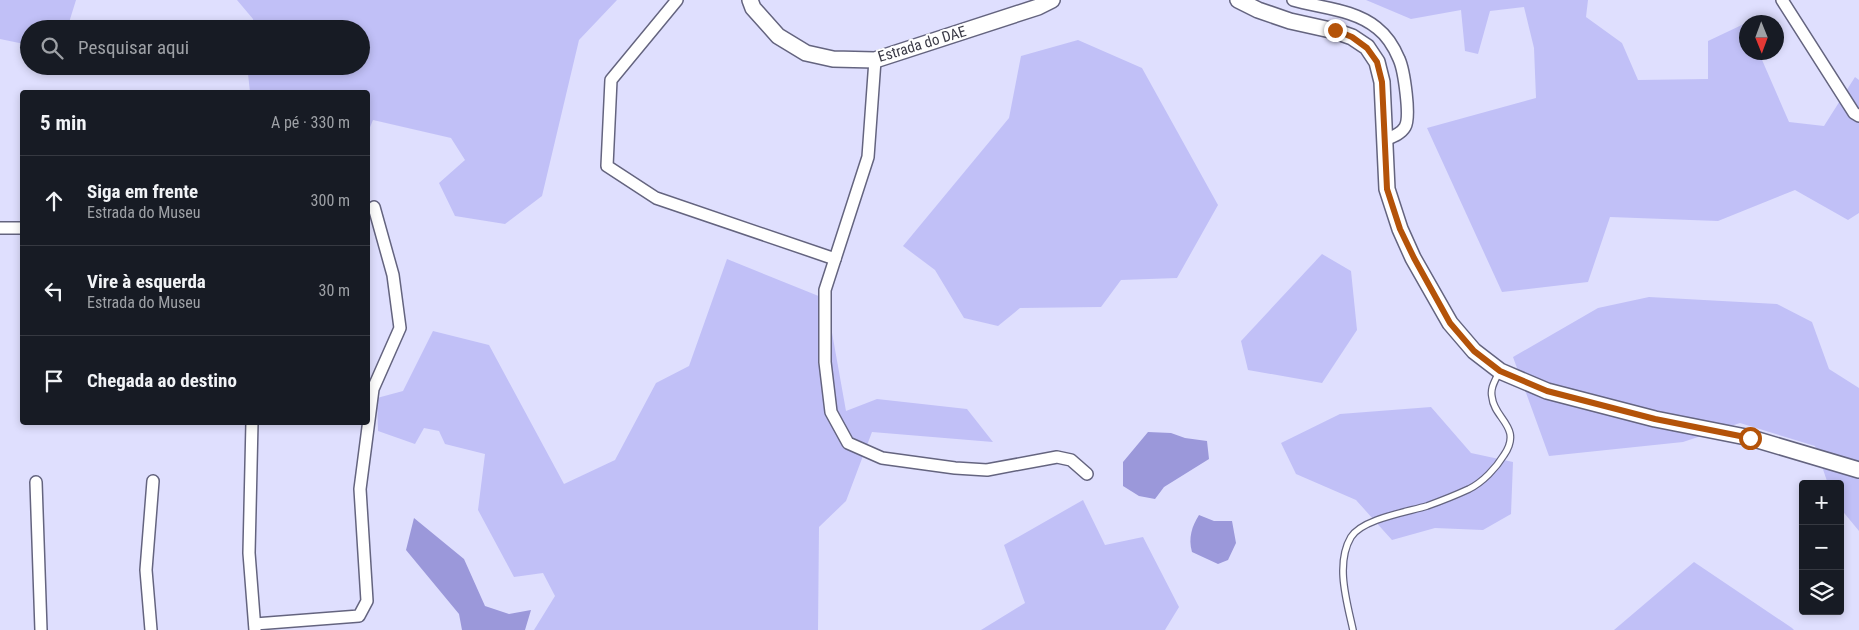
<!DOCTYPE html>
<html lang="pt">
<meta charset="utf-8">
<style>
body{margin:0;font-family:"Roboto Condensed",sans-serif;background:#242831;color:#f1f3f6}
.controls{position:absolute;right:15px;bottom:15px;display:grid;overflow:hidden;border-radius:5px;box-shadow:0 2px 8px #0003}
.controls button{width:45px;height:45px;display:grid;place-items:center;padding:0;border:0;border-bottom:1px solid #363941;background:#171b24;color:#f1f3f6;font:25px sans-serif}
.compass{position:absolute;left:1739px;top:15px;width:45px;height:45px;border-radius:50%;background:#171b24;box-shadow:0 2px 8px #0003;rotate:179deg}
.stop{position:absolute;width:15px;height:15px;margin:-11px;border:4px solid #b45309;border-radius:50%;background:#fff}
.stop.end{background:#b45309;border-color:#fff;box-shadow:0 1px 5px #0008}
.list{margin:0;padding:0;list-style:none}
h2{display:flex;justify-content:space-between;align-items:center;height:65px;margin:0;padding:0 20px;font-size:21px}
h2 small{font-size:16px;font-weight:400;color:#9ea1a6}
.list li{display:grid;grid-template-columns:32px 1fr auto;gap:15px;align-items:center;box-sizing:border-box;height:90px;padding:0 20px;border-top:1px solid #363941}
.list b{display:block;font-size:19px;white-space:nowrap}
.list p{margin:0;font-size:16px;white-space:nowrap;color:#9ea1a6}
.list em{font-size:16px;font-style:normal;color:#9ea1a6}
.icon{flex:none;width:28px;height:28px;fill:none;stroke:currentColor;stroke-width:2;stroke-linecap:round;stroke-linejoin:round}
.map{position:relative;flex:none;width:1859px;height:630px;overflow:hidden}
.search{position:absolute;background:#171b24;box-shadow:0 2px 8px #0003;left:20px;top:20px;width:350px;height:55px;display:flex;align-items:center;gap:12px;box-sizing:border-box;padding:0 18px;border-radius:28px;color:#9ea1a6;font-size:19px}
.panel{position:absolute;background:#171b24;box-shadow:0 2px 8px #0003;left:20px;top:90px;width:350px;height:335px;border-radius:5px}
.map>svg:first-child{display:block}
.green{fill:#c1c0f7}
.water{fill:#9b98da}
.lines{fill:none;stroke-linecap:round;stroke-linejoin:round}
.lane-casing{stroke:#64647f;stroke-width:8}
.street-casing{stroke:#64647f;stroke-width:14}
.secondary-casing{stroke:#64647f;stroke-width:18}
.lane{stroke:#fff;stroke-width:5.5}
.street{stroke:#fff;stroke-width:11}
.secondary{stroke:#fff;stroke-width:15}
.route{stroke:#b45309;stroke-width:6}
.labels{text-anchor:middle;dominant-baseline:central;stroke-width:4;stroke-linejoin:round;paint-order:stroke}
.street-label{font-size:15px;fill:#3b3b47;stroke:#fff}
</style>
<div class="map">
<svg width="1859" height="630" viewBox="0 0 1859 630">
<rect width="100%" height="100%" fill="#dfdffe"/>
<g class="green">
<path d="M0 0H76L67 29H29V45L0 39Z"/>
<path d="M237 0H617L579 40 542 196 505 224 455 216 439 183 465 160 451 138 373 120 368 132V92H250L248 74 253 66H361V29H254L253 19Z"/>
<path d="M1366 0H1588L1586 17 1622 43 1638 80 1708 79V41L1746 23V52L1759 53 1789 122 1824 126 1855 77 1859 80V213L1848 220 1795 190 1718 221 1610 217 1588 282 1502 292 1427 128 1536 98 1534 48 1524 7 1490 11 1478 54 1465 51 1461 10 1411 19Z"/>
<path d="M1078 40 1142 68 1218 205 1177 278 1121 280 1101 307 1020 308 998 326 964 318 935 270 903 246 1009 118 1021 56Z"/>
<path d="M1322 254 1351 271 1357 330 1322 383 1248 370 1241 341Z"/>
<path d="M727 259 826 299 846 411 877 399 967 409 993 442 872 432 846 501 819 527 818 630H534L555 596 543 573 514 577 478 510 485 454 445 444 439 431 424 428 415 444 378 431 377 398 403 391 433 331 489 345 564 484 615 460 656 383 689 366Z"/>
<path d="M1649 297 1777 304 1812 322 1829 369 1859 388V531L1840 508V484H1828L1815 446 1740 423 1683 442 1549 456 1513 357 1598 308Z"/>
<path d="M1431 407 1471 453 1513 462 1511 514 1483 530 1435 528 1392 540 1356 500 1296 474 1281 443 1340 414Z"/>
<path d="M1083 500 1105 545 1143 537 1179 607 1165 630H981L1025 603 1004 545Z"/>
<path d="M1694 562 1792 628 1794 630H1614Z"/>
</g>
<g class="water">
<path d="M1148 432 1171 433 1185 438 1207 441 1209 459 1164 487 1155 499 1139 496 1123 486V462Z"/>
<path d="M1199 515 1214 521H1232L1236 543 1228 560 1218 564 1192 552C1188 538 1192 526 1199 515Z"/>
<path d="M414 518 464 559 485 606 509 614 531 610 525 630H462L459 614 406 550Z"/>
</g>
<g class="lines">
<g class="lane-casing">
<path id="lane" d="M1353 630C1347 602 1335 564 1351 537 1362 519 1407 512 1427 506 1441 501 1456 495 1469 489 1483 482 1496 468 1504 455 1523 427 1494 419 1492 397 1490 388 1495 381 1499 372"/>
</g>
<g class="street-casing">
<g id="street">
<path d="M677 0 611 80 607 166 656 198 835 259"/>
<path d="M1293 0C1320 8 1354 9 1377 28 1386 35 1394 47 1399 59 1404 70 1411 117 1405 127 1401 134 1392 137 1385 140"/>
<path d="M1782 0 1854 113 1859 116"/>
<path d="M875 60 868 157 825 290V362L831 412 848 443 882 458 955 468 987 470 1057 457 1071 460 1087 474"/>
<path d="M0 228H22"/>
<path d="M252 422 249 553 255 630"/>
<path d="M36 482 41 630"/>
<path d="M255 624 359 616 367 601 360 489 373 389 400 328 393 275 374 207"/>
<path d="M151 630 146 570 153 481"/>
</g>
</g>
<g class="secondary-casing">
<g id="secondary">
<path d="M750 0 753 8 778 36 806 53 833 59 875 60 1038 7 1052 0"/>
<path d="M1238 0 1258 10 1290 21 1335 31 1352 37 1367 47 1377 62 1382 82 1387 189 1400 229 1413 258 1450 323 1474 351 1500 371 1547 391 1655 419 1751 438 1859 470"/>
</g>
</g>
<use href="#lane" class="lane"/>
<use href="#street" class="street"/>
<use href="#secondary" class="secondary"/>
</g>
<g class="lines">
<path class="route" d="M1335 30 1352 37 1367 48 1377 62 1382 82 1387 189 1400 229 1414 258 1450 323 1474 351 1500 371 1547 391 1655 419 1750 438"/>
</g>
<g class="labels">
<g class="street-label">
<text transform="translate(922 44) rotate(-17)">Estrada do DAE</text>
</g>
</g>
</svg>
<div class="controls">
<button>+</button>
<button>−</button>
<button><svg class="icon" aria-label="layers" viewBox="0 0 24 24"><path d="M12 4l9 5-9 5-9-5zM3 14l9 5 9-5"/></svg></button>
</div>
<svg class="compass" viewBox="-18 -18 36 36"><path d="M0-13l5 13h-10z" fill="#e53935"/><path d="M0 13l5-13h-10z" fill="#9ea1a6"/></svg>
<div class="stop" style="left:1750px;top:438px"></div>
<div class="stop end" style="left:1335px;top:30px"></div>
<div class="search"><svg class="icon" aria-label="search" viewBox="0 0 24 24"><circle cx="10" cy="10" r="6"/><path d="M15 15l6 6"/></svg>Pesquisar aqui</div>
<section class="panel">
<h2>5 min<small>A pé · 330 m</small></h2>
<ul class="list">
<li><svg class="icon" aria-label="ahead" viewBox="0 0 24 24"><path d="M12 20V5M6 11l6-6 6 6"/></svg><div><b>Siga em frente</b><p>Estrada do Museu</p></div><em>300 m</em></li>
<li><svg class="icon" aria-label="left" viewBox="0 0 24 24"><path d="M17 20v-9H6M10 6l-5 5 5 5"/></svg><div><b>Vire à esquerda</b><p>Estrada do Museu</p></div><em>30 m</em></li>
<li><svg class="icon" aria-label="arrive" viewBox="0 0 24 24"><path d="M6 21V4h12l-3 4 3 4H6"/></svg><div><b>Chegada ao destino</b></div></li>
</ul>
</section>
</div>
